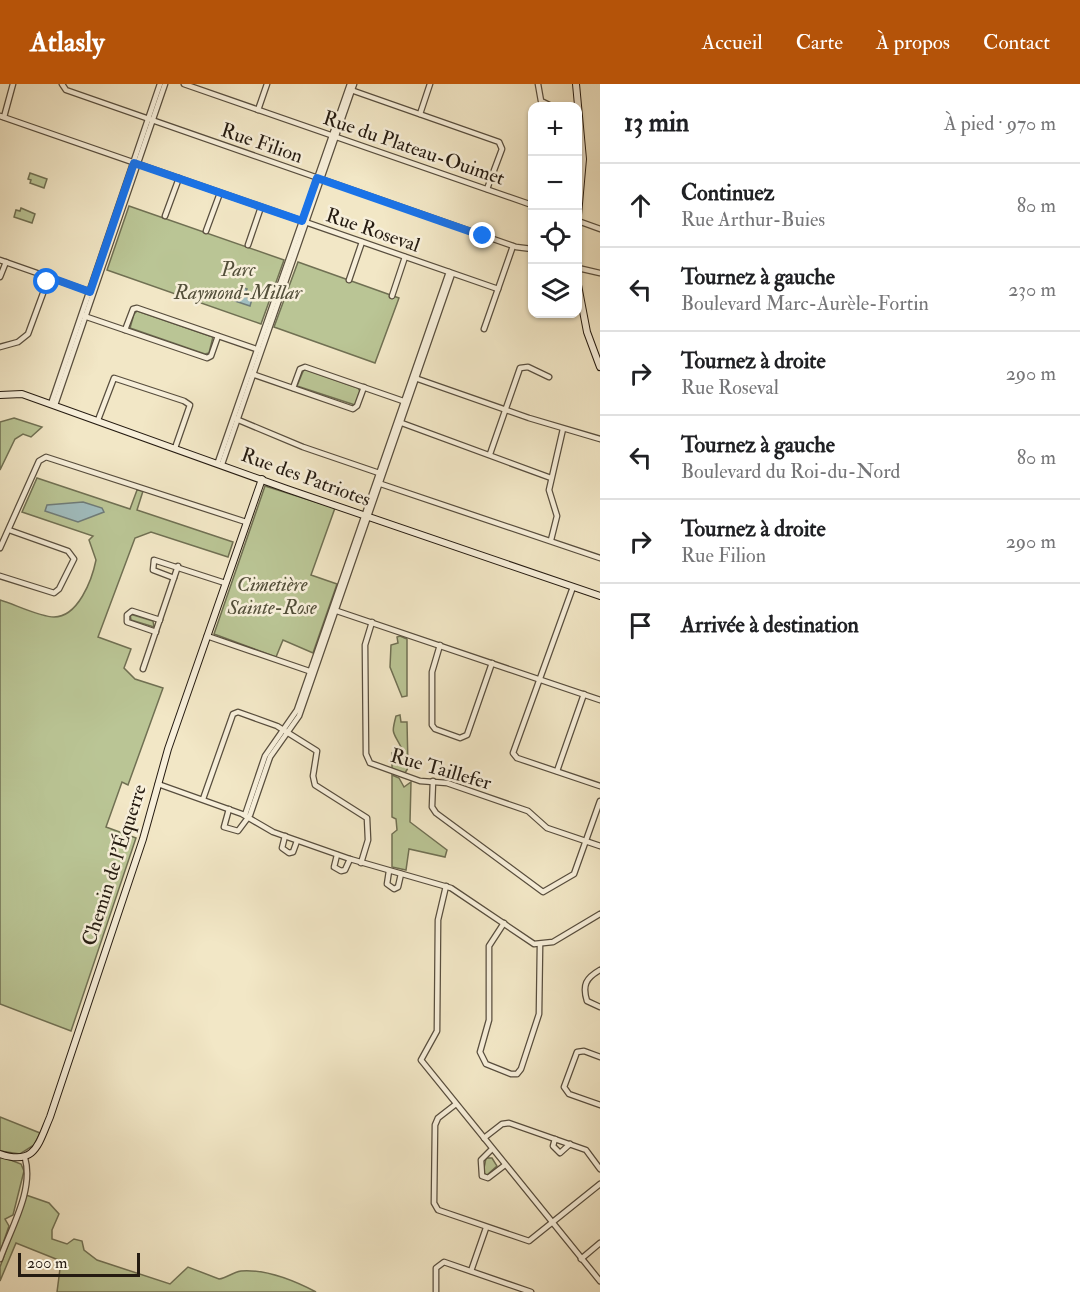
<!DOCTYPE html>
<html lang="fr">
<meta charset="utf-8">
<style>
body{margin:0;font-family:"IM FELL Double Pica",serif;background:#f6f6f6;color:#202124}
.controls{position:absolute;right:18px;top:18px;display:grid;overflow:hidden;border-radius:12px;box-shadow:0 2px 4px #0004}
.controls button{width:54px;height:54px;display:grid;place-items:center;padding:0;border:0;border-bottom:2px solid #e0e0e0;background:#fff;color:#202124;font:30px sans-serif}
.scale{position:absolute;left:18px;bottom:15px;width:122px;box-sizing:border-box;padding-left:6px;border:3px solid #251b11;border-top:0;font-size:16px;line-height:21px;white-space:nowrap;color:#251b11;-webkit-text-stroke:4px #f7efda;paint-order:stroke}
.stop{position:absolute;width:18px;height:18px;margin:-14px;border:4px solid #1a73e8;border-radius:50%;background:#fff}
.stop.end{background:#1a73e8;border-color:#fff;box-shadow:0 2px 6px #0008}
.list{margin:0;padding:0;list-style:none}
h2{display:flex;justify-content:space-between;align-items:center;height:78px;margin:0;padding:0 24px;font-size:26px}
h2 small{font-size:20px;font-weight:400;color:#757577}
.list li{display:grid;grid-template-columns:39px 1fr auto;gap:18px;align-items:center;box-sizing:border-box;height:84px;padding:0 24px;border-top:2px solid #e0e0e0}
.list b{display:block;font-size:22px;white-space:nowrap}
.list p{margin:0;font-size:20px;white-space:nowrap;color:#757577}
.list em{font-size:20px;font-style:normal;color:#757577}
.icon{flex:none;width:33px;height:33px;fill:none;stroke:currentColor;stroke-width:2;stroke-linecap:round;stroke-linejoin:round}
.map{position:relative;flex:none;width:600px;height:1208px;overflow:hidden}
header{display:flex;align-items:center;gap:36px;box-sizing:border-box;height:84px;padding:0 30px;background:#b45309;color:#fff}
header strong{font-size:28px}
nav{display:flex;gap:33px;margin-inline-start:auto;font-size:21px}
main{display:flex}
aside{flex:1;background:#fff}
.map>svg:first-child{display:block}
.green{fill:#bac595;stroke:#707053;stroke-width:1.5}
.water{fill:#a0bdbf;stroke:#6f7c79;stroke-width:1.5}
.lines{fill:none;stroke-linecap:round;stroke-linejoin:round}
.street-casing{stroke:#584e3e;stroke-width:7}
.secondary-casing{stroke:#251b11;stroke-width:8}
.street{stroke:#f7efda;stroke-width:4.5}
.secondary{stroke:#f7efda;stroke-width:6}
.route{stroke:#1a73e8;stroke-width:8}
.labels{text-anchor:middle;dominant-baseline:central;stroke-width:5;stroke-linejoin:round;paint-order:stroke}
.street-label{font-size:20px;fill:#251b11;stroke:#f7efda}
.park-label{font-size:20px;font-style:italic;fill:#524e39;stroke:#f7efda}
</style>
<header>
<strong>Atlasly</strong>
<nav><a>Accueil</a><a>Carte</a><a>À propos</a><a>Contact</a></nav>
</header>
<main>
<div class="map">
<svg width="600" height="1208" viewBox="0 0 600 1208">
<rect width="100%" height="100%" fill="#f2e7c6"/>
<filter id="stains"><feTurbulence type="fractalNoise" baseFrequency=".00333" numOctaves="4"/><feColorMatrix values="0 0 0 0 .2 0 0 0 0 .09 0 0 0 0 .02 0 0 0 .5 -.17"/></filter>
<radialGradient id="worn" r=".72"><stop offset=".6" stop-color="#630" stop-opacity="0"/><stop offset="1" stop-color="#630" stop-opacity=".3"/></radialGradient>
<g class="green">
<path d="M30 89 47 95 44 104 30 99 31 96 28 95Z"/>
<path d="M129 122 284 176 261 240 107 186Z"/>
<path d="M21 124 35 130 32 139 14 133 16 126 20 127Z"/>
<path d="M298 178 399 214 375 279 274 243Z"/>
<path d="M137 227 213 253 209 269 205 270 130 244 134 230Z"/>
<path d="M304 285 358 304 360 307 355 321 297 302Z"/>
<path d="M14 334 42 343 31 353 23 350 15 355 0 386V338Z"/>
<path d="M37 394 130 425 137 406 143 407 137 426 233 458 228 473 151 448 135 454 98 553 131 565 124 584 135 595 163 604 128 701 122 698 106 743 136 754 71 947 0 920V516C14 520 40 533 54 533 78 533 92 496 96 476L89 456 93 452 22 428Z"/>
<path d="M265 402 335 424 311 491 337 500 313 569 283 556 276 573 214 550Z"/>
<path d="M130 530 153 537 154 543 131 536Z"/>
<path d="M400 552 407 555V612L402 613 390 583 391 561 398 559 397 553Z"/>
<path d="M400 631 401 638H407L408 684 405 689 392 685V669H397L401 663C393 647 391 651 396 632Z"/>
<path d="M392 691 399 694 404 703 411 698 410 738 447 766 445 773 409 765 406 786 392 783V750L397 746 396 735 392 733Z"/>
<path d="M0 1033 40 1049 34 1061 20 1070 0 1067Z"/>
<path d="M0 1072 21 1080 24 1087 13 1131 5 1135 9 1142 0 1168Z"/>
<path d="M486 1074H492L497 1082 487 1091 483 1089Z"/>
<path d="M26 1111 49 1119 59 1130 52 1146V1155L67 1160 74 1155 82 1157 84 1166 97 1176 170 1200 188 1183 219 1195C227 1194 233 1188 241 1187 266 1185 295 1197 316 1208H57L61 1177 16 1159 0 1197V1183Z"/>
</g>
<g class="water">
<path d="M240 203 247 205 244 212 252 215 250 222 235 217Z"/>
<path d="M83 418 102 424 104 428 78 438 45 427 47 421Z"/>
</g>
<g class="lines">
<g class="street-casing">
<g id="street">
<path d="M62 0 66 6 516 163 532 165"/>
<path d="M184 0 532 121"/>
<path d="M538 0 541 17 551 22"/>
<path d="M351 6 499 58 502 65 487 105"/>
<path d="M258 26 267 0"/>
<path d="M420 30 430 0"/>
<path d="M0 32 498 205"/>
<path d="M4 33 13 0"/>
<path d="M165 132 179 94"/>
<path d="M578 137 600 145"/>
<path d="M206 147 220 109"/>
<path d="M248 161 261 123"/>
<path d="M0 176 91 208"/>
<path d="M578 184 600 189"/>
<path d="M0 193 6 178"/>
<path d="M349 196 362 158"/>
<path d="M392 212 405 173"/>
<path d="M84 232 207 274 211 272 218 252"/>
<path d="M484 245 513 162"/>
<path d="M125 246 133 225 137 224 259 266"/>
<path d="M0 263 18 258 28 250 49 193"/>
<path d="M252 290 353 325 357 322 364 303"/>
<path d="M415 294 529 334 600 355"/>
<path d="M293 304 300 285 305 283 406 318"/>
<path d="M51 320 160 0"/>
<path d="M55 321 165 0"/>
<path d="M236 335 303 363 379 389"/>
<path d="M98 336 114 294 184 317 190 321 175 364"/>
<path d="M399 338 551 394"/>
<path d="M490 370 520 284 528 283 549 293"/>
<path d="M218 378 350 0"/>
<path d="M222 380 354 0"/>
<path d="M378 399 600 474"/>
<path d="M551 456 557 432 549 406 563 345"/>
<path d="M0 464 39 377 46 373 246 438"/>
<path d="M0 492 54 509 59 505 74 475 68 467 9 446"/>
<path d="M174 494 153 486 154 476 225 499"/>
<path d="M573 503 513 669 517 674 600 702"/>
<path d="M334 526 600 616"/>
<path d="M372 538 365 561 366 670 370 679 420 697 447 699 528 727 547 744 600 762"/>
<path d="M156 548 127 538V531L132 527 160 536"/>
<path d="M207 552 312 588"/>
<path d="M440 561 432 588V641L435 645 460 654 467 651 492 579"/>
<path d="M143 585 178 482"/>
<path d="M557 687 584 610"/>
<path d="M433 697 432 723 436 729 543 808 574 790 600 717"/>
<path d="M158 700 242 730 273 748 350 775 451 804 534 860 553 858 600 830"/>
<path d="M203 715 233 630 238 628 277 642 317 667 313 692 315 701 367 734 368 756 361 779"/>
<path d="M229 725 224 743 238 747 250 731 270 673 299 632 452 190"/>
<path d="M245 731 265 672 297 626 449 188"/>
<path d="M285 752 282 764 289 769 293 768 297 757"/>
<path d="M337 771 334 783 341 787 345 786 350 775"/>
<path d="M389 787 387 800 394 805 398 803 401 790"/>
<path d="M446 802 438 836 437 947 421 976 600 1197"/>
<path d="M504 839 489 862V936L480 968 486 980 511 990H517L521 985 539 930 540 861"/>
<path d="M600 886C586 894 582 901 587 917L600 923"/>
<path d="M600 973 584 967 577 968 564 1003 569 1010 600 1021"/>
<path d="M456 1020 438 1034 435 1041 434 1119 438 1126 529 1157 600 1100"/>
<path d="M484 1054 502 1040 509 1039 586 1066 600 1085"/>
<path d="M555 1055 553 1062 560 1069 570 1060"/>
<path d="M492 1065 481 1076 482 1092 488 1094 505 1081"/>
<path d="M0 1175C11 1144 34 1106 25 1074"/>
<path d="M581 1175 600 1159"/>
<path d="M471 1187 486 1144"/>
<path d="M436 1208V1184L444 1178 531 1208"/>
</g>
</g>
<g class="secondary-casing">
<g id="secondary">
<path d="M576 0 583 75 578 131"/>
<path d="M578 201 587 248 600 283"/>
<path d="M0 311 22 310 287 405 600 512"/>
<path d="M0 1070C35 1082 38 1061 50 1033L143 755 168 665 262 395"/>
</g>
</g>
<use href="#street" class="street"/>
<use href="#secondary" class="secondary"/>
</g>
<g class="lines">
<path class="route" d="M47 198 49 193 90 208 134 79 302 137 317 94 483 152"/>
</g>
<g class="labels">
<g class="street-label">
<text transform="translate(262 59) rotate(19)">Rue Filion</text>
<text transform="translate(414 64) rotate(19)">Rue du Plateau-Ouimet</text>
<text transform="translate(373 146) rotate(19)">Rue Roseval</text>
<text transform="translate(306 393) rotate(20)">Rue des Patriotes</text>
<text transform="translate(441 685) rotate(16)">Rue Taillefer</text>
<text transform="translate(114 781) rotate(-72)">Chemin de l'Équerre</text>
</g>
<g class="park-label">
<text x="238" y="185">Parc<tspan x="238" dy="23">Raymond-Millar</tspan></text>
<text x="272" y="500">Cimetière<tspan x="272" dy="23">Sainte-Rose</tspan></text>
</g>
</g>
<rect width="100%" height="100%" filter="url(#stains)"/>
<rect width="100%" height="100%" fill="url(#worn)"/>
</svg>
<div class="controls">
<button>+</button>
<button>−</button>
<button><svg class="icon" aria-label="locate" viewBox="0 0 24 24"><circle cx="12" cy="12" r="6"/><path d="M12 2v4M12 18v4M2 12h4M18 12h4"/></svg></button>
<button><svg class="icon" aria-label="layers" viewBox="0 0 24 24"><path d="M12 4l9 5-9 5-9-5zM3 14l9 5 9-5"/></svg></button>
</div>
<div class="scale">200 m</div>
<div class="stop" style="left:47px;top:198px"></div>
<div class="stop end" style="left:483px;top:152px"></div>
</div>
<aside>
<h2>13 min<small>À pied · 970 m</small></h2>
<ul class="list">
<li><svg class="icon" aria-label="ahead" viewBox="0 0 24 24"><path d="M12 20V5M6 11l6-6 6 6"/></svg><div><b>Continuez</b><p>Rue Arthur-Buies</p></div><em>80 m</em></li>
<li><svg class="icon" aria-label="left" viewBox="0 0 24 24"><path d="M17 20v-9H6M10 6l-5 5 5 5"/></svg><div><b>Tournez à gauche</b><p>Boulevard Marc-Aurèle-Fortin</p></div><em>230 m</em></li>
<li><svg class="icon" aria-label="right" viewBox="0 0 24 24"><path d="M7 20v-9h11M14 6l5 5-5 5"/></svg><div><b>Tournez à droite</b><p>Rue Roseval</p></div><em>290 m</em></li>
<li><svg class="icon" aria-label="left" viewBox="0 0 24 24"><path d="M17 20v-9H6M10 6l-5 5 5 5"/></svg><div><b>Tournez à gauche</b><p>Boulevard du Roi-du-Nord</p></div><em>80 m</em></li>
<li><svg class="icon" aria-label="right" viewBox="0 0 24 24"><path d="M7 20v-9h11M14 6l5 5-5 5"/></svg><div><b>Tournez à droite</b><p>Rue Filion</p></div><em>290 m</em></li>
<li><svg class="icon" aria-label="arrive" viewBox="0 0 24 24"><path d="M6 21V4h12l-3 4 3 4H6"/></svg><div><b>Arrivée à destination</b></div></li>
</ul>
</aside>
</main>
